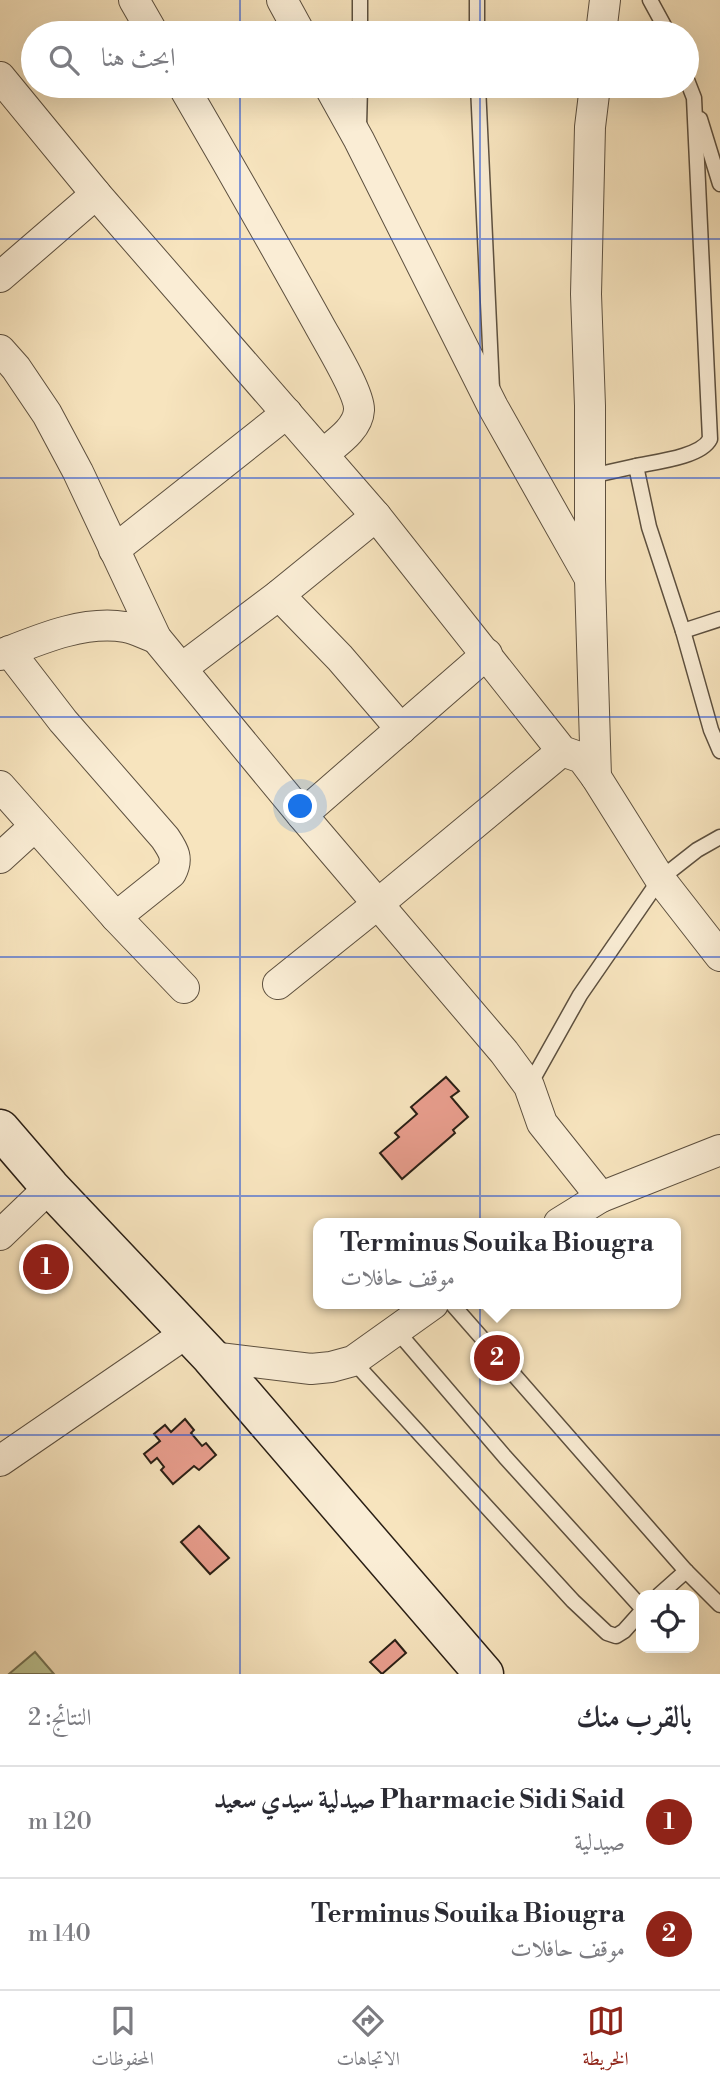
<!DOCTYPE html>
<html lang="ar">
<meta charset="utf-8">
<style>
body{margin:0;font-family:"Libre Bodoni",Amiri,serif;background:#f2f2f3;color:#2b2b33;direction:rtl}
.controls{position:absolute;right:21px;bottom:21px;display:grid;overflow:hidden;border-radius:14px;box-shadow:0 7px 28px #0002}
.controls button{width:63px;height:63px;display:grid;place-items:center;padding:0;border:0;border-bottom:2px solid #e1e1e2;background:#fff;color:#2b2b33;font:35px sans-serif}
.you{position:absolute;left:301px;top:807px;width:24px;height:24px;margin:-18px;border:5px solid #fff;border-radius:50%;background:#1a73e8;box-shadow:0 0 0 10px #1a73e833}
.badge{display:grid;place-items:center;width:46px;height:46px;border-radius:50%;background:#8f2418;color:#fff;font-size:23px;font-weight:700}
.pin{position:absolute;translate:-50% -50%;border:4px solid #fff;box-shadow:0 2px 7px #0006}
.popup{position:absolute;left:313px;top:1218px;width:368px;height:91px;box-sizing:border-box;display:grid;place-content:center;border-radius:14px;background:#fff;filter:drop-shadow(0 2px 5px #0005);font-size:23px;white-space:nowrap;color:#7c7c81}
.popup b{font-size:26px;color:#2b2b33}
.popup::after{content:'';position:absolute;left:50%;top:100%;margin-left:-14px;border:14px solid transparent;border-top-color:#fff}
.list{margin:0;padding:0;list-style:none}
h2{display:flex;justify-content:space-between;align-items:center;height:91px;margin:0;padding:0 28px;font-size:30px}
h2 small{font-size:23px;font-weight:400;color:#7c7c81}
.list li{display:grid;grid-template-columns:46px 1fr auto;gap:21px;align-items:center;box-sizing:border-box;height:112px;padding:0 28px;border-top:2px solid #e1e1e2}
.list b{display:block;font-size:26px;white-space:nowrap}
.list p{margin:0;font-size:23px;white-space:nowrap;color:#7c7c81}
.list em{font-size:23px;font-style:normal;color:#7c7c81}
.icon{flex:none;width:38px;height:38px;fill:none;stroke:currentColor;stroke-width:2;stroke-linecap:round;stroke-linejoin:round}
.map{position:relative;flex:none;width:720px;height:1674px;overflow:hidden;direction:ltr}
.search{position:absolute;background:#fff;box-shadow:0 7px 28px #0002;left:21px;right:21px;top:21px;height:77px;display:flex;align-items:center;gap:18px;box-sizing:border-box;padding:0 24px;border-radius:38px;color:#7c7c81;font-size:26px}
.sheet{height:315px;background:#fff}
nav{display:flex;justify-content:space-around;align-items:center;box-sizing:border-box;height:98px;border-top:2px solid #e1e1e2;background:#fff;font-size:19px;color:#7c7c81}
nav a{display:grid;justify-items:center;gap:4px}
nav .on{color:#8f2418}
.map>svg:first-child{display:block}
.green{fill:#bcc492;stroke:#737254;stroke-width:2}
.building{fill:#e99e8e;stroke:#2a1f15;stroke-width:2}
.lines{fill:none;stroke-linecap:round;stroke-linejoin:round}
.lane-casing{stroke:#5d503f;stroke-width:17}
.street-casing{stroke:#5d503f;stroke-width:32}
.secondary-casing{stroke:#2a1f15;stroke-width:41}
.lane{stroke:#faedd5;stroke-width:14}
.street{stroke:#faedd5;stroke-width:30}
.secondary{stroke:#faedd5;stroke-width:38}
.grid{fill:none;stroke:#1d4ed8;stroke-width:2;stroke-opacity:0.55}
</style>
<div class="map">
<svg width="720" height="1674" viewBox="0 0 720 1674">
<rect width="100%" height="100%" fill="#f7e4be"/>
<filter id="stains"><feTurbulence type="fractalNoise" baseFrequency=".00286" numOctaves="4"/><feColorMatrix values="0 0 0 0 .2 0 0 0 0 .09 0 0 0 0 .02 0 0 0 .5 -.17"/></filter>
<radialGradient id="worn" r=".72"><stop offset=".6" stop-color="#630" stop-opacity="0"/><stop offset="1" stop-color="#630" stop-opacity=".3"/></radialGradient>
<path class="green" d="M35 1652 54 1674H9Z"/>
<g class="building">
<path d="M446 1077 459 1091 451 1097 468 1117 453 1130 455 1133 402 1179 380 1153 399 1137 395 1133 417 1114 411 1107Z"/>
<path d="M185 1419 194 1430 191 1433 202 1446 206 1443 216 1455 199 1470 194 1466 173 1484 161 1470 164 1467 157 1458 151 1463 144 1454 160 1441 154 1434 165 1425 171 1432Z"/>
<path d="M199 1526 229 1558 210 1574 181 1542Z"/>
<path d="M395 1640 406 1653 382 1674 370 1662Z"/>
</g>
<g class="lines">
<g class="lane-casing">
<g id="lane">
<path d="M360 0V33"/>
<path d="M477 0V33"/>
<path d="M650 0 668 33"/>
<path d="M478 86 492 389"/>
<path d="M700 119 720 184"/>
<path d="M359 126 360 86"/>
<path d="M636 466C655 462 701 457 710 439L694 98 687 80"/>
<path d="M591 476 636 466 649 527 683 631 711 730 720 751"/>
<path d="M683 631 720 619"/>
<path d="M529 1086 580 995 660 879 697 850 720 837"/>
<path d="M452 1304 686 1571 720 1605"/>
<path d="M397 1331 505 1457 641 1607"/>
<path d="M353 1361 573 1601 607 1633 616 1636 624 1631 641 1612"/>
<path d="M659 1595 686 1571"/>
</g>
</g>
<g class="street-casing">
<g id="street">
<path d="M134 0 153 33"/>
<path d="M282 0 300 33"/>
<path d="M601 33 605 0"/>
<path d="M0 77 96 194 376 516 562 751 582 758 596 777 660 879 720 956"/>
<path d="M183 86C229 165 274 244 318 323 327 340 360 393 359 410 358 429 336 443 323 454"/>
<path d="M329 86 359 140 493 407 589 577"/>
<path d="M595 86 590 127 586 294 590 406V579L596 777"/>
<path d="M0 277 96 194"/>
<path d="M0 350 16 368 47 414 78 472 156 638 302 815 504 1052 529 1086 542 1123 601 1197"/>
<path d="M114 550 287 413"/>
<path d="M279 595 340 658 401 729"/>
<path d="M9 651 63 721 165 838C173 850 179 858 171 873L116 917"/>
<path d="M0 655C38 640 83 620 125 627 135 628 146 635 156 638"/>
<path d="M182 668 279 595 376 516"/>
<path d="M0 786 116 917 184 988"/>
<path d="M302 815 487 654"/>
<path d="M0 858 35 826"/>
<path d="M278 984 379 903 562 751"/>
<path d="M559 1223 601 1197 720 1150"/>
<path d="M0 1235 50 1187"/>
<path d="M211 1357 311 1369 331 1367 353 1361 433 1304"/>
<path d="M0 1461 188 1332"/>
</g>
</g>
<g class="secondary-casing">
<path id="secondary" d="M0 1129 50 1187 211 1357 484 1674"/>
</g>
<use href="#lane" class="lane"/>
<use href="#street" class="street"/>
<use href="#secondary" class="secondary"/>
</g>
<path class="grid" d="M240 0V33M480 0V33M240 86V1674M480 86V1674M0 239H720M0 478H720M0 717H720M0 957H720M0 1196H720M0 1435H720"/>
<rect width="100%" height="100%" filter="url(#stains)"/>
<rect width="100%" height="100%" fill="url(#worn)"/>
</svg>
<div class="controls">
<button><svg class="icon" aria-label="locate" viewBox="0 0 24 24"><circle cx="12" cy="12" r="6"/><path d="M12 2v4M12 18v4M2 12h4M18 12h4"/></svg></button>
</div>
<div class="you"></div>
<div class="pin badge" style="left:46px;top:1267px">1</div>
<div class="pin badge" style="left:497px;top:1358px">2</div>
<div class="popup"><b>Terminus Souika Biougra</b>موقف حافلات</div>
<div class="search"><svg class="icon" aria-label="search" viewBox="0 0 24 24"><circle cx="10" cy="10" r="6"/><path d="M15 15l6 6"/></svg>ابحث هنا</div>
</div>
<section class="sheet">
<h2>بالقرب منك<small>النتائج: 2</small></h2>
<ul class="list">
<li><span class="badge">1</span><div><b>Pharmacie Sidi Said صيدلية سيدي سعيد</b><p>صيدلية</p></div><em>120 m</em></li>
<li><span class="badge">2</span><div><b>Terminus Souika Biougra</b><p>موقف حافلات</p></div><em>140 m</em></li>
</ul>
</section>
<nav>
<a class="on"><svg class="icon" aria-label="map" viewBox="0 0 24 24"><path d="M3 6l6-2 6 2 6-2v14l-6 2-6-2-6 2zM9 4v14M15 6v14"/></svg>الخريطة</a>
<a><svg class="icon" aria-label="directions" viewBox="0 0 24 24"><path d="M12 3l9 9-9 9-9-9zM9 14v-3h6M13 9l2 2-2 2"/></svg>الاتجاهات</a>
<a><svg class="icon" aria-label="saved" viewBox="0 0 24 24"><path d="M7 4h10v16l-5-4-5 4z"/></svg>المحفوظات</a>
</nav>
